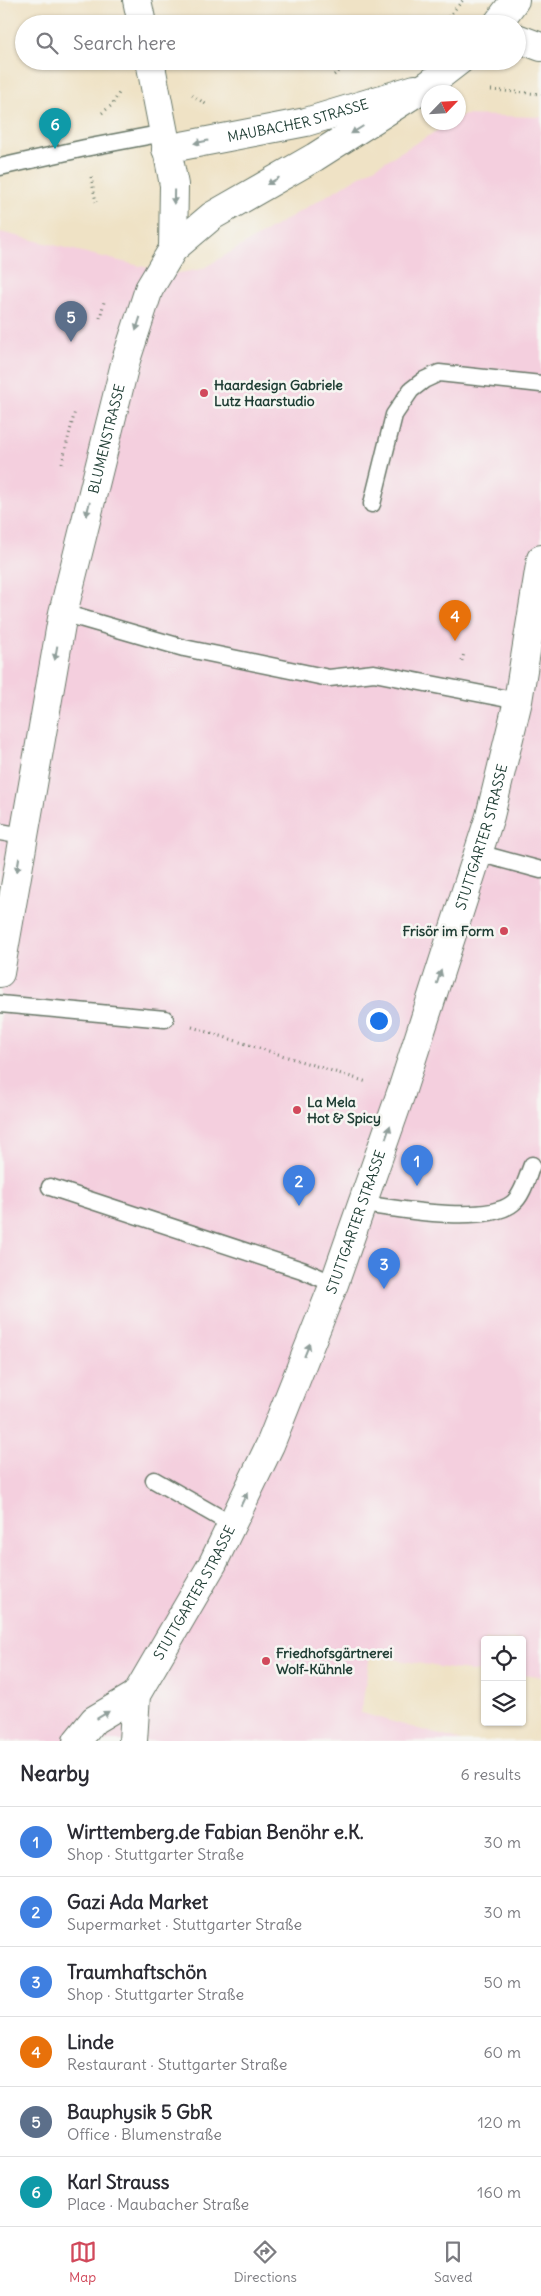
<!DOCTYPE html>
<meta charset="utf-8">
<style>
body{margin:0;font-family:Delius,sans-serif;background:#f7f7f7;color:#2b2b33}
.controls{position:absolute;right:15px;bottom:15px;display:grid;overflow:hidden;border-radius:5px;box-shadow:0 1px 4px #0004}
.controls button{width:45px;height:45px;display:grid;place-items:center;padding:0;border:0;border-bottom:1px solid #e1e1e2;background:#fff;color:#2b2b33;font:25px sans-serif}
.compass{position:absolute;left:421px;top:85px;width:45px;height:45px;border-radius:50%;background:#fff;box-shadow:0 1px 4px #0004;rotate:65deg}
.you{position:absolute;left:378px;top:1020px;width:18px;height:18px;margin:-12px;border:4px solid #fff;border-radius:50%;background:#1a73e8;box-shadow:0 0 0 8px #1a73e833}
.badge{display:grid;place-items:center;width:32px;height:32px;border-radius:50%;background:#d1495b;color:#fff;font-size:16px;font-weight:700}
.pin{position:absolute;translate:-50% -41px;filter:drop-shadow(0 1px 2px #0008)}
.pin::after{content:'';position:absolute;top:26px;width:18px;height:15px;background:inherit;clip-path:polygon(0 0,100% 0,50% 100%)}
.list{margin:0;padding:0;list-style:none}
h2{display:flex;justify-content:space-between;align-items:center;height:65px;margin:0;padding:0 20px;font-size:21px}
h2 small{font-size:16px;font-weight:400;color:#7c7c81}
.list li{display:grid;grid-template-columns:32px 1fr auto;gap:15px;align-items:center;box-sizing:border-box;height:70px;padding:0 20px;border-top:1px solid #e1e1e2}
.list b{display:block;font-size:19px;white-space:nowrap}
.list p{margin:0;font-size:16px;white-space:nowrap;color:#7c7c81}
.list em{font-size:16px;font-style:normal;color:#7c7c81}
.icon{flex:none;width:28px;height:28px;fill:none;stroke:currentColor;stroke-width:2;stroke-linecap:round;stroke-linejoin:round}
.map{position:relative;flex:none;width:541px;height:1741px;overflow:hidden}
.search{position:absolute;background:#fff;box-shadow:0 1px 4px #0004;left:15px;right:15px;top:15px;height:55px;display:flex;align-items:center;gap:12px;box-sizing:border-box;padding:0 18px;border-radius:28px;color:#7c7c81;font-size:19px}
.sheet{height:485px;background:#fff}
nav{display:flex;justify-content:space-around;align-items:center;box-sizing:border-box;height:70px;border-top:1px solid #e1e1e2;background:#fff;font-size:14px;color:#7c7c81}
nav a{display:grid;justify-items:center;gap:2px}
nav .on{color:#d1495b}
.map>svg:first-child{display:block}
.built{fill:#f4cfde}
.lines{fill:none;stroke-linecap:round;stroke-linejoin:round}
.service-casing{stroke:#687767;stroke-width:19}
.minor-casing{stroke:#687767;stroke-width:30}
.tertiary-casing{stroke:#687767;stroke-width:30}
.path{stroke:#687767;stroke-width:3;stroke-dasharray:1 4;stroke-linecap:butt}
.service{stroke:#fff;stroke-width:16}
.minor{stroke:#fff;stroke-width:28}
.tertiary{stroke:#fff;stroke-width:28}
.oneway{fill:#8f9e9a}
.poi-dot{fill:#d1495b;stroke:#f6f6f2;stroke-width:2}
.labels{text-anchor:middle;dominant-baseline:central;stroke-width:5;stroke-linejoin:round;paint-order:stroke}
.street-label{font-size:14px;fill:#1f3d34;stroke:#f6f6f2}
.poi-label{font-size:14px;font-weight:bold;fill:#1f3d34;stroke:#f6f6f2;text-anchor:start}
</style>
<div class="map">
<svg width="541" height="1741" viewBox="0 0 541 1741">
<rect width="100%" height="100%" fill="#f6f6f2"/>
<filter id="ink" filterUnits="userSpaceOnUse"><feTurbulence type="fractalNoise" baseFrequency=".02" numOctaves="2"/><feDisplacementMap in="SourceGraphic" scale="10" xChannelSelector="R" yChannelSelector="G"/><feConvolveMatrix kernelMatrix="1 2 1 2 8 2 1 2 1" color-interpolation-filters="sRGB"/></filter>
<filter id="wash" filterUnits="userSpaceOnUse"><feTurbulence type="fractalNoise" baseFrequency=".0096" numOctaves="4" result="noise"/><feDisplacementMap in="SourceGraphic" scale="20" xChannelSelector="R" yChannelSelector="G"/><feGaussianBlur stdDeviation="1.12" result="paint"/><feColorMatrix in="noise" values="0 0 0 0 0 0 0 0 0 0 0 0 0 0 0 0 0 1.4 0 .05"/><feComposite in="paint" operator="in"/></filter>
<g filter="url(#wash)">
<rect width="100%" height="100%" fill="#efe2c5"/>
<path class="built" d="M463 115 541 117V1677L522 1675V1640H485V1672L451 1669 370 1655 361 1713 462 1741H0V232L173 274 202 269 450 123 458 122 459 118Z"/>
</g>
<g filter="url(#ink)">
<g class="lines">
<g class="service-casing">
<g id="service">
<path d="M0 167 85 148 164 133"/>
<path d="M372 504 394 415 411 390 424 380 439 373 541 384"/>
<path d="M63 613 184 648 329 678 374 673 518 701"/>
<path d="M0 832 23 836"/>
<path d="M478 853 541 870"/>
<path d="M0 1004 165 1019"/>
<path d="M50 1187 302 1270 334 1284"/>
<path d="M363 1204C397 1209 486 1225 513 1203 523 1195 527 1177 532 1165"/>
<path d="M154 1480 231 1524"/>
</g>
</g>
<g class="minor-casing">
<g id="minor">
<path d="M137 0 142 24"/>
<path d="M150 61 174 185 173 249"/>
<path id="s1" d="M166 149 306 122 415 89"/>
</g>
</g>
<g class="tertiary-casing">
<g id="tertiary">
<path d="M497 24 515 0"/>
<path d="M517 38 541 47"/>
<path id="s2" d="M0 973 63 613 126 360 149 289 173 249 212 216 315 157 428 85 459 61"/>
<path d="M77 1741 94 1720 136 1695"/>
<path id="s3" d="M133 1741 136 1695 213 1563 270 1445 334 1284 401 1093 490 816 518 701 541 559"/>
</g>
</g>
<g class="path">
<path d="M442 24 463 0"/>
<path d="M334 75 351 62"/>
<path d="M491 90 541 94"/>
<path d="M192 95 207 105"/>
<path d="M102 113 112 105 119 93"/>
<path d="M91 177 96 202"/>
<path d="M100 318 104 302 107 301"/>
<path d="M62 463 75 411"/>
<path d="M462 661 464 653"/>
<path d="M192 1027 367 1082"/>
</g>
<use href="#service" class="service"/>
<use href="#minor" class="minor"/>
<use href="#tertiary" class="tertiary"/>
</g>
<defs><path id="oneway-solid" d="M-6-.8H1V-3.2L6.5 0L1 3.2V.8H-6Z" transform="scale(1.25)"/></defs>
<g class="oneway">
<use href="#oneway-solid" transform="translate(357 130) rotate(148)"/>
<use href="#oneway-solid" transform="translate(201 142) rotate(169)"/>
<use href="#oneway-solid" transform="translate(273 181) rotate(150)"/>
<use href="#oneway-solid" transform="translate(174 197) rotate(91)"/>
<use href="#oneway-solid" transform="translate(138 324) rotate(108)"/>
<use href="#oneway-solid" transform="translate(88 509) rotate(103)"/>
<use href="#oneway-solid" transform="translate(56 653) rotate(100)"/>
<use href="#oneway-solid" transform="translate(18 865) rotate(99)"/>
<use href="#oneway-solid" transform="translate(439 977) rotate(-72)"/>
<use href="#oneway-solid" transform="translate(388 1132) rotate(-71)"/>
<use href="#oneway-solid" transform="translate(307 1350) rotate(-68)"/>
<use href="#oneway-solid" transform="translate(244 1499) rotate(-64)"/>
<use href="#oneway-solid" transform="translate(103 1715) rotate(-31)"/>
</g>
</g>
<g class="poi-dot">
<circle cx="204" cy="393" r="5"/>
<circle cx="504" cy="931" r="5"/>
<circle cx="297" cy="1110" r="5"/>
<circle cx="266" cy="1661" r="5"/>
</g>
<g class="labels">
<g class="street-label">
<text stroke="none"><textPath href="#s1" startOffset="135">MAUBACHER STRASSE</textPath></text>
<text stroke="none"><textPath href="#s2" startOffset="545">BLUMENSTRASSE</textPath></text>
<text stroke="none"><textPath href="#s3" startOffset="974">STUTTGARTER STRASSE</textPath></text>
<text stroke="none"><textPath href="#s3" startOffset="569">STUTTGARTER STRASSE</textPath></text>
<text stroke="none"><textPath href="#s3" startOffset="164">STUTTGARTER STRASSE</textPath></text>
</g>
<g class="poi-label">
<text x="214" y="385">Haardesign Gabriele<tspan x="214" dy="16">Lutz Haarstudio</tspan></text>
<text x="494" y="931" text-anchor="end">Frisör im Form</text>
<text x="307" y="1102">La Mela<tspan x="307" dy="16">Hot &amp; Spicy</tspan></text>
<text x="276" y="1653">Friedhofsgärtnerei<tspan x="276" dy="16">Wolf-Kühnle</tspan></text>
</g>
</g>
</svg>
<div class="controls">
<button><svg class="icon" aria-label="locate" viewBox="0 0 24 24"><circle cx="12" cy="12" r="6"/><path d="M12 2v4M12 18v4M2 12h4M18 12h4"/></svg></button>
<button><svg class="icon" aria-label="layers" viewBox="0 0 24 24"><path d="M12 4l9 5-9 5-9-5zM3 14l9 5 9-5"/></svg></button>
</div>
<svg class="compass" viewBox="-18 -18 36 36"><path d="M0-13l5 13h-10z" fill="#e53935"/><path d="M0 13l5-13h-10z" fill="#7c7c81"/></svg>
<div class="you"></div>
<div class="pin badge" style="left:417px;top:1186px;background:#3f7fe0">1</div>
<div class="pin badge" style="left:299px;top:1206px;background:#3f7fe0">2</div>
<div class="pin badge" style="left:384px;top:1289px;background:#3f7fe0">3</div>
<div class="pin badge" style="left:455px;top:641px;background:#e8710a">4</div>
<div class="pin badge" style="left:71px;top:342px;background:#5c6f8a">5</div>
<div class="pin badge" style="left:55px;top:149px;background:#0f9aa8">6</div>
<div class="search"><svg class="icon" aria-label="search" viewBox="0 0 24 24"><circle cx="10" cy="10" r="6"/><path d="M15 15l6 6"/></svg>Search here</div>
</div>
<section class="sheet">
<h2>Nearby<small>6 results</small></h2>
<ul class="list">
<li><span class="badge" style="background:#3f7fe0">1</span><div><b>Wirttemberg.de Fabian Benöhr e.K.</b><p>Shop · Stuttgarter Straße</p></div><em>30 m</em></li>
<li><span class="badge" style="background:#3f7fe0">2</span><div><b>Gazi Ada Market</b><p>Supermarket · Stuttgarter Straße</p></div><em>30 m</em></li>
<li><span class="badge" style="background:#3f7fe0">3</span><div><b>Traumhaftschön</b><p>Shop · Stuttgarter Straße</p></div><em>50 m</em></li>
<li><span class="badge" style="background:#e8710a">4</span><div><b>Linde</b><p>Restaurant · Stuttgarter Straße</p></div><em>60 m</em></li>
<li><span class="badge" style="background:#5c6f8a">5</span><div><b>Bauphysik 5 GbR</b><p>Office · Blumenstraße</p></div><em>120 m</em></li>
<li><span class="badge" style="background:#0f9aa8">6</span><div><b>Karl Strauss</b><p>Place · Maubacher Straße</p></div><em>160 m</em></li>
</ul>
</section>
<nav>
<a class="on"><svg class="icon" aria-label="map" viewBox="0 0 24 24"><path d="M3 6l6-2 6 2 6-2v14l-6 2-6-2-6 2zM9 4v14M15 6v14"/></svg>Map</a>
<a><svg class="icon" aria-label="directions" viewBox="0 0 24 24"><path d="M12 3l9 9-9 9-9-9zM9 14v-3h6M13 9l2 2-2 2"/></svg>Directions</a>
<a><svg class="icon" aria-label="saved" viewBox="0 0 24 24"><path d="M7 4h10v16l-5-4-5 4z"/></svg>Saved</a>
</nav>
